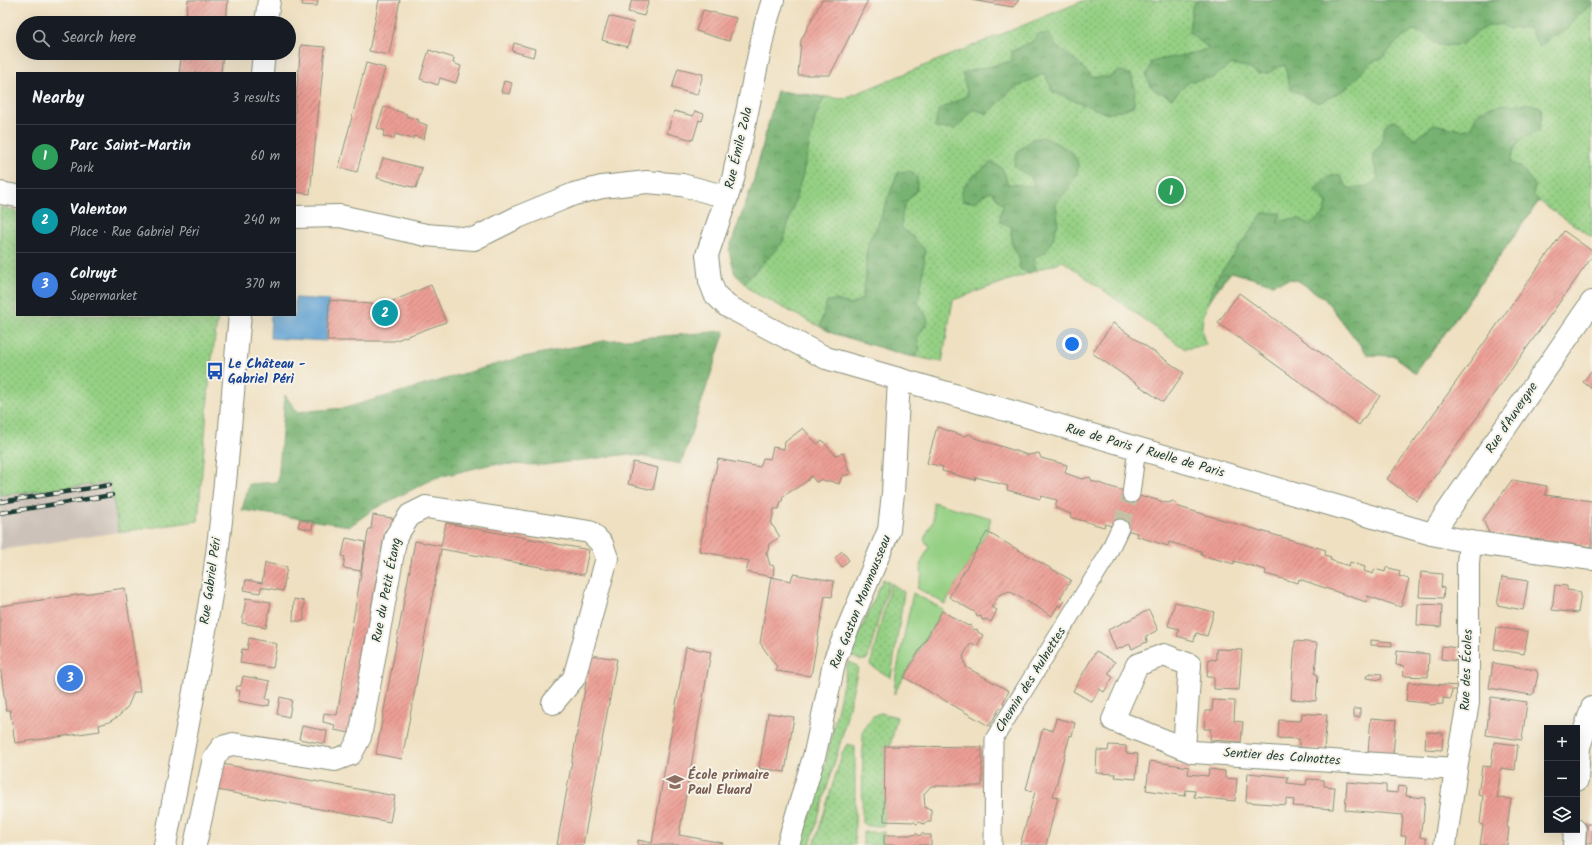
<!DOCTYPE html>
<meta charset="utf-8">
<style>
body{margin:0;font-family:Kalam,sans-serif;background:#20242c;color:#f1f3f6}
.controls{position:absolute;right:12px;bottom:12px;display:grid;overflow:hidden;border-radius:0px;box-shadow:0 4px 16px #0002}
.controls button{width:36px;height:36px;display:grid;place-items:center;padding:0;border:0;border-bottom:1px solid #363941;background:#171b24;color:#f1f3f6;font:20px sans-serif}
.you{position:absolute;left:1072px;top:344px;width:14px;height:14px;margin:-10px;border:3px solid #fff;border-radius:50%;background:#1a73e8;box-shadow:0 0 0 6px #1a73e833}
.badge{display:grid;place-items:center;width:26px;height:26px;border-radius:50%;background:#0f766e;color:#fff;font-size:13px;font-weight:700}
.pin{position:absolute;translate:-50% -50%;border:2px solid #fff;box-shadow:0 1px 4px #0006}
.list{margin:0;padding:0;list-style:none}
h2{display:flex;justify-content:space-between;align-items:center;height:52px;margin:0;padding:0 16px;font-size:17px}
h2 small{font-size:13px;font-weight:400;color:#9ea1a6}
.list li{display:grid;grid-template-columns:26px 1fr auto;gap:12px;align-items:center;box-sizing:border-box;height:64px;padding:0 16px;border-top:1px solid #363941}
.list b{display:block;font-size:15px;white-space:nowrap}
.list p{margin:0;font-size:13px;white-space:nowrap;color:#9ea1a6}
.list em{font-size:13px;font-style:normal;color:#9ea1a6}
.icon{flex:none;width:22px;height:22px;fill:none;stroke:currentColor;stroke-width:2;stroke-linecap:round;stroke-linejoin:round}
.map{position:relative;flex:none;width:1592px;height:845px;overflow:hidden}
.search{position:absolute;background:#171b24;box-shadow:0 4px 16px #0002;left:16px;top:16px;width:280px;height:44px;display:flex;align-items:center;gap:10px;box-sizing:border-box;padding:0 14px;border-radius:22px;color:#9ea1a6;font-size:15px}
.panel{position:absolute;background:#171b24;box-shadow:0 4px 16px #0002;left:16px;top:72px;width:280px;height:244px;border-radius:0px}
.map>svg:first-child{display:block}
.railway{fill:#cdc2b9}
.grass{fill:url(#grass-dots);stroke:#5a865c}
.forest{fill:url(#forest-crowns);stroke:#4c7853}
.garden{fill:#95d084;stroke:#5a865c}
.water{fill:#60a2d3;stroke:#407084}
.building{fill:url(#building-hatch)}
.lines{fill:none;stroke-linecap:round;stroke-linejoin:round}
.pedestrian-tunnel{stroke:#c5bfa5;stroke-width:17;stroke-dasharray:17 8;stroke-linecap:butt}
.pedestrian-casing{stroke:#878e7a;stroke-width:19}
.minor-casing{stroke:#878e7a;stroke-width:24}
.tertiary-casing{stroke:#878e7a;stroke-width:24}
.pedestrian{stroke:#fff;stroke-width:17}
.minor{stroke:#fff;stroke-width:22}
.tertiary{stroke:#fff;stroke-width:22}
.rail-casing{stroke:#1f3d34;stroke-width:4.5}
.rail{stroke:#f7f3e8;stroke-width:3;stroke-dasharray:9;stroke-linecap:butt}
.labels{text-anchor:middle;dominant-baseline:central;stroke-width:4;stroke-linejoin:round;paint-order:stroke}
.street-label{font-size:13px;fill:#1f3d34;stroke:#f7f3e8}
.transit-label{font-size:13px;font-weight:bold;fill:#164399;stroke:#f7f3e8;text-anchor:start}
.education-label{font-size:13px;font-weight:bold;fill:#785e54;stroke:#f7f3e8;text-anchor:start}
</style>
<div class="map">
<svg width="1592" height="845" viewBox="0 0 1592 845">
<defs>
<pattern id="grass-dots" width="8" height="8" patternUnits="userSpaceOnUse"><rect width="8" height="8" fill="#95d084"/><path d="M2 2h.1M6 6h.1" fill="none" stroke="#79aa6d" stroke-width="1.8" stroke-linecap="round"/></pattern>
<pattern id="forest-crowns" width="20" height="18" patternUnits="userSpaceOnUse"><rect width="20" height="18" fill="#78b272"/><path d="M2 6a3 3 0 1 1 6 0M12 15a3 3 0 1 1 6 0" fill="none" stroke="#62925e"/></pattern>
<pattern id="building-hatch" width="6" height="6" patternUnits="userSpaceOnUse"><rect width="6" height="6" fill="#ec9e94"/><path d="M-1 1l2-2M0 6l6-6M5 7l2-2" fill="none" stroke="#bf827a"/></pattern>
</defs>
<rect width="100%" height="100%" fill="#f7f3e8"/>
<filter id="ink" filterUnits="userSpaceOnUse"><feTurbulence type="fractalNoise" baseFrequency=".025" numOctaves="2"/><feDisplacementMap in="SourceGraphic" scale="8" xChannelSelector="R" yChannelSelector="G"/><feConvolveMatrix kernelMatrix="1 2 1 2 8 2 1 2 1" color-interpolation-filters="sRGB"/></filter>
<filter id="wash" filterUnits="userSpaceOnUse"><feTurbulence type="fractalNoise" baseFrequency=".012" numOctaves="4" result="noise"/><feDisplacementMap in="SourceGraphic" scale="16" xChannelSelector="R" yChannelSelector="G"/><feGaussianBlur stdDeviation="0.9" result="paint"/><feColorMatrix in="noise" values="0 0 0 0 0 0 0 0 0 0 0 0 0 0 0 0 0 1.4 0 .05"/><feComposite in="paint" operator="in"/></filter>
<g filter="url(#wash)">
<rect width="100%" height="100%" fill="#efe0c1"/>
<path class="railway" d="M0 381 93 384 119 532 0 550Z"/>
<g class="grass">
<path d="M1085 0H1592V237L1539 201 1428 357 1422 361 1416 374 1395 356 1368 355 1325 299 1299 281 1290 279 1272 284 1232 272C1218 286 1203 306 1202 326 1201 332 1204 339 1206 345L1185 349 1063 261 953 300 942 362 905 355 832 333 753 292 735 274 729 250 753 183 777 91 843 99Z"/>
<path d="M0 207 17 211V315H218L210 373 198 521 119 532 110 483 0 495Z"/>
<path d="M883 579 889 582 868 657 866 660H860L850 655Z"/>
<path d="M891 583 904 592 891 678 870 665Z"/>
<path d="M848 661 857 666 858 668 842 737 810 845H800L827 757Z"/>
<path d="M881 713 897 717 890 746H885L884 826H867L862 823 863 730 872 717 877 714Z"/>
<path d="M847 744 855 747V845H814L843 751Z"/>
<rect x="863" y="832" width="21" height="13"/>
</g>
<g class="forest">
<path d="M1198 0H1592V4L1577 16 1568 29 1553 36 1539 47 1529 27 1509 29 1501 24 1485 27 1462 44 1445 46 1434 43 1425 34 1414 30 1399 40 1382 58 1371 63 1345 89 1319 103 1292 90 1288 81 1285 65 1278 67 1269 73 1259 74 1246 67 1232 64 1212 78 1190 81 1172 98 1154 90 1146 77 1152 62C1172 55 1189 57 1209 48L1189 33 1192 7Z"/>
<path d="M1038 34H1049L1056 46 1076 61 1092 77H1109L1121 71 1131 75 1135 88 1134 106 1108 114 1053 92 1044 73 1012 90 988 114 973 109 956 129 935 128 938 110 968 95 962 73 1012 61V51L1032 42Z"/>
<path d="M777 91 824 97 815 119 802 177 783 242 744 283 735 274 729 250 753 183Z"/>
<path d="M1530 104 1541 107 1542 118 1538 132C1523 136 1511 147 1511 164L1520 166 1535 185 1533 195 1539 200 1428 357 1422 361 1416 374 1395 356 1368 355 1325 299 1299 281 1290 279 1272 284 1232 272 1223 280 1207 306 1214 282 1263 213H1281L1278 223 1283 220 1301 219 1310 225 1324 214 1327 203 1315 191C1322 179 1326 177 1339 174L1348 188C1359 189 1370 187 1378 178L1372 155 1381 145 1385 125 1392 121 1399 122 1407 132 1416 139 1434 124 1461 130 1472 128C1473 125 1474 119 1476 116 1485 102 1515 105 1530 104Z"/>
<path d="M1043 137C1054 142 1068 148 1075 157 1086 171 1064 193 1056 203L1058 223 1053 239 1045 253 1034 257 1036 267 1030 273 1020 269 1019 257 1012 245 1011 226 1000 222V215L1003 205 991 191 983 195 975 202 963 201C962 199 961 194 962 192 964 180 983 170 991 162L1002 168 1008 184 1035 186 1031 177 1014 166 1017 152 1032 139Z"/>
<path d="M911 171 917 177V190C904 203 901 209 902 228L915 239 925 250 923 275 918 303 925 313 928 321 917 339 920 350 915 357 905 355 832 333 820 326 827 301 837 300 850 305 862 299 866 277V255L869 240 877 227 898 172Z"/>
<path d="M725 331 681 464 629 454 544 465 492 464 435 478 374 509 350 526 242 510 249 484 278 482 285 395 297 412 345 408 518 358 603 341Z"/>
</g>
<g class="garden">
<path d="M933 502 991 518 987 532 945 604 917 588 922 574 920 565 929 547 924 539 933 521Z"/>
<path d="M913 593 943 609 894 694 896 674Z"/>
</g>
<path class="water" d="M295 298 329 300 327 341 270 338 271 315H295Z"/>
<g id="blocks">
<g class="building">
<path d="M188 0H228L226 23H185Z"/>
<path d="M303 0H318L317 6 302 5Z"/>
<path d="M379 0H400L389 55 369 51Z"/>
<path d="M632 0H649L644 16 628 12Z"/>
<path d="M822 0H868L830 75H798L801 40Z"/>
<path d="M971 0H1019L1013 7Z"/>
<path d="M703 10 736 18 729 41 696 31Z"/>
<path d="M609 16 634 23 628 47 602 40Z"/>
<path d="M514 43 535 49 533 57 512 51Z"/>
<path d="M301 45 325 47 310 194 295 192V108Z"/>
<path d="M429 50 454 58 453 63 461 66 456 83 440 78 438 85 420 79Z"/>
<path d="M182 53H223L221 73H179Z"/>
<path d="M366 63 385 68 357 172 339 167Z"/>
<path d="M678 68 703 74 697 95 672 88Z"/>
<path d="M504 81 512 83 509 94 501 92Z"/>
<path d="M384 107 407 114 406 116 419 120 418 122 427 125 424 139 414 136 413 139 395 134 394 139 383 136 385 131 377 128Z"/>
<path d="M674 111 693 116 695 111 704 114 702 121 699 120 693 140 667 133Z"/>
<path d="M383 158 422 168 416 188 377 178Z"/>
<path d="M1564 231 1592 251V257L1417 501 1387 479Z"/>
<path d="M431 285 446 322 394 341H327L329 300 370 304 388 303Z"/>
<path d="M1239 293 1380 396 1359 425 1218 323Z"/>
<path d="M1113 323 1184 373 1163 402 1092 353Z"/>
<path d="M1592 370V389L1583 382Z"/>
<path d="M937 427 964 436 970 434 975 438 1028 455 1039 453 1041 458 1067 465 1065 473 1082 479 1090 477 1092 481 1146 498V497L1168 503 1173 501 1179 507 1326 550 1325 555 1331 557 1330 560 1349 566 1350 562 1365 567 1364 571 1373 574 1375 569 1385 572 1386 567 1400 571 1399 576 1409 579 1401 607 1367 596 1366 602 1299 579 1298 583 1265 574 1266 570 1234 561V564L1201 555V551L1169 542 1168 546 1136 536 1137 533 1105 524 1104 527 1070 517 1071 514 1055 508 1057 500 1041 496 1040 499 1007 490 1008 486 976 477 975 480 942 471 943 467 927 463Z"/>
<path d="M803 428 817 444 822 440 835 455 843 453 850 474 842 476 839 484 830 481H825L822 479 816 482 811 476 807 481 782 497 783 500 781 501 779 509H774L771 525 773 526 780 537 769 544 768 551H766L770 565 774 566 773 577 746 572 749 561 699 551 718 459 760 467 763 458 770 459 773 447 784 449 785 442Z"/>
<path d="M633 462 658 468 653 490 628 484Z"/>
<path d="M1512 480 1547 486 1545 495 1592 501V547L1489 533 1483 520Z"/>
<path d="M373 515 392 518 394 522 385 531 381 553H383L380 569H378L369 621H371L368 638 366 637 357 689 360 690 350 733 334 730 335 725 323 722 324 713 337 715 368 532 369 529H371Z"/>
<path d="M300 519 313 521 312 530 298 527Z"/>
<path d="M446 523 589 550 584 575 441 549 402 759 376 754 415 541 441 546Z"/>
<path d="M987 532 1071 580 1060 598 1065 601 1061 607 1058 605 1052 616 1009 591 999 595 991 607 997 610 991 622 986 619 982 620 981 616 977 617 976 613 949 597Z"/>
<path d="M346 538 365 542 361 571 343 568 345 557 342 556Z"/>
<path d="M842 551 849 560 842 567 835 558Z"/>
<path d="M265 563 287 567 283 591 261 587 260 593 244 590 246 580 262 583Z"/>
<path d="M1421 572 1442 574 1441 587 1444 588 1443 598 1419 597Z"/>
<path d="M793 574 834 581 832 597 825 596 811 676 776 671 777 667 760 643 771 577 791 581Z"/>
<path d="M1502 577 1528 581 1523 610 1497 605Z"/>
<path d="M1555 585 1567 586V590L1581 592 1578 613 1552 610Z"/>
<path d="M125 588 140 692H134L128 706 119 716 109 722 99 725 100 731 15 743 10 710H6L0 665V606Z"/>
<path d="M246 598 271 602 266 627 242 623Z"/>
<path d="M294 599 304 601V621H293Z"/>
<path d="M1175 602 1214 612 1207 636 1196 633 1194 641 1177 636 1179 629 1168 626Z"/>
<path d="M1418 604 1442 605 1441 627 1417 625Z"/>
<path d="M1149 610 1158 630 1146 636 1147 642 1140 645 1132 649 1130 644 1116 650 1108 630Z"/>
<path d="M942 611 968 626 971 625 973 630 977 629 978 632 983 635 977 646 971 643 963 656 966 667 1009 691 1003 703 1005 704 1002 710 1000 708 989 726 904 677Z"/>
<path d="M1497 627 1528 632 1524 654 1494 649Z"/>
<path d="M249 638 277 644 273 668 240 663 242 649 247 650Z"/>
<path d="M1371 640 1392 642V646L1371 645Z"/>
<path d="M1295 641 1317 643 1315 674 1318 675 1316 701 1291 699Z"/>
<path d="M1442 646 1458 648 1459 661 1441 659Z"/>
<path d="M686 647 711 652 679 835 723 843 722 845H638V840L652 843Z"/>
<path d="M1216 649 1242 650 1239 690 1214 689V677H1207L1209 659 1216 660Z"/>
<path d="M1096 651 1115 662 1108 674 1113 677 1104 692 1099 689 1092 702 1073 691Z"/>
<path d="M1397 651 1429 654 1428 677 1403 676 1404 666 1396 665Z"/>
<path d="M591 655 617 659 583 845H557Z"/>
<path d="M1493 663 1536 670 1538 674 1534 693 1531 695 1489 688Z"/>
<path d="M1370 673 1382 674 1381 680 1366 678 1367 675H1370Z"/>
<path d="M243 676 270 681 266 699 270 700 269 706 266 705 265 706 238 701 240 691 236 690 237 686H241Z"/>
<path d="M1408 682 1457 686V690H1452L1451 699 1443 698V704L1429 705V703L1406 701Z"/>
<path d="M280 697 292 700 289 717 277 714Z"/>
<path d="M1491 697 1527 702 1522 740 1486 735Z"/>
<path d="M1213 700 1235 701 1234 721 1243 722 1241 742 1210 740 1211 729H1204L1205 711H1212Z"/>
<rect x="1354" y="709" width="6" height="8"/>
<path d="M768 713 794 717 785 772 759 768Z"/>
<path d="M1302 713 1327 715 1324 750 1299 747V739L1278 738 1279 720 1301 721Z"/>
<path d="M1056 718 1075 723 1072 736 1070 735 1053 796 1058 797 1046 845H1020L1035 792 1026 789 1043 728 1053 731Z"/>
<path d="M1371 718 1396 720 1393 755 1368 752Z"/>
<path d="M302 726 327 731 325 744 299 739Z"/>
<path d="M1426 732 1443 733 1442 750 1425 749Z"/>
<path d="M1494 742 1518 745 1515 770 1501 768 1497 798 1511 799 1507 827 1509 828 1507 845H1480L1483 825 1480 824 1483 796 1478 795 1482 766 1491 767Z"/>
<path d="M1109 745 1126 746V753L1138 754 1136 779 1115 777 1116 774 1096 773 1097 750 1108 751Z"/>
<path d="M885 746 982 747V786H931L924 794 925 808 931 809V822H926L924 824 919 822 917 824 914 822 884 821Z"/>
<path d="M1150 761 1189 767 1188 774 1208 776 1209 769 1225 771V778L1237 779 1235 801 1194 797 1195 791 1186 790 1185 796 1146 790Z"/>
<path d="M222 764 395 796 390 822 217 790Z"/>
<path d="M1248 773 1288 777 1287 783 1306 785 1307 779 1324 780V786L1335 787 1333 809 1293 806 1294 800 1286 799V805L1246 802Z"/>
<path d="M1347 782 1386 785V792L1397 793 1398 786 1407 787 1406 796 1425 798 1423 822H1422L1420 837 1426 838V845H1405L1406 836H1401L1403 815 1345 810Z"/>
<path d="M1587 824H1592V844L1586 843Z"/>
<path d="M916 833 918 835 920 836 922 833 925 835H931V845H884V835H914Z"/>
</g>
</g>
</g>
<g filter="url(#ink)">
<use href="#blocks" fill-opacity="0" stroke="#878e7a" stroke-width="1"/>
<g class="lines">
<path class="pedestrian-tunnel" d="M1120 528 1131 494"/>
<g class="pedestrian-casing">
<g id="pedestrian">
<path d="M1131 494 1137 448"/>
<path d="M993 845 994 739 1106 558 1120 528"/>
</g>
</g>
<g class="minor-casing">
<g id="minor">
<path d="M773 0 765 26 733 179 707 255 710 281 715 294 727 306 826 358 899 379 1432 534 1470 542 1592 559"/>
<path d="M0 193 17 196"/>
<path d="M295 217 340 216 426 235 474 239 518 217 574 194 602 187 647 182 682 185 727 197"/>
<path d="M1432 534 1592 302"/>
<path d="M1184 748 1190 665 1164 655 1137 665 1113 720 1193 752 1456 769"/>
<path d="M1577 780 1579 747 1592 708"/>
<path d="M195 845 214 758 222 747 233 744 335 760 351 754 360 737 396 536 410 515 426 507 590 532 602 544 607 558 574 678 553 703"/>
<path d="M788 845 815 753 835 659 889 530 893 493 899 379"/>
<path d="M1445 845 1456 769 1468 703V563L1470 542"/>
<path d="M1574 845 1575 830"/>
</g>
</g>
<g class="tertiary-casing">
<g id="tertiary">
<path d="M266 23 269 0"/>
<path d="M262 73 264 53"/>
<path d="M165 845C181 760 198 675 212 589 226 498 231 406 240 315"/>
</g>
</g>
<use href="#pedestrian" class="pedestrian"/>
<use href="#minor" class="minor"/>
<use href="#tertiary" class="tertiary"/>
<g class="rail-casing">
<g id="rail">
<path d="M0 502 110 485"/>
<path d="M0 513 112 495"/>
</g>
</g>
<use href="#rail" class="rail"/>
</g>
</g>
<defs>
<g id="bus-bare" transform="scale(1.38)"><path d="M-5-6H5V4H4V6H2V4H-2V6H-4V4H-5ZM-3.5-4V0h7V-4ZM-3.5 1.2v1.5H-2V1.2ZM2 1.2v1.5H3.5V1.2Z" fill="#1a4fb4" stroke="#f7f3e8" stroke-width="2.5" paint-order="stroke"/></g>
<g id="school-bare" transform="scale(1.38)"><path d="M0-5L7-2L0 1L-7-2ZM-4 1L0 2.5L4 1V4Q0 6-4 4Z" fill="#8d6e63" stroke="#f7f3e8" stroke-width="2.5" paint-order="stroke"/></g>
</defs>
<g fill-rule="evenodd">
<use href="#bus-bare" x="215" y="371"/>
<use href="#school-bare" x="675" y="782"/>
</g>
<g class="labels">
<g class="street-label">
<text transform="translate(739 148) rotate(-77)">Rue Émile Zola</text>
<text transform="translate(1512 418) rotate(-56)">Rue d'Auvergne</text>
<text transform="translate(1145 451) rotate(16)">Rue de Paris / Ruelle de Paris</text>
<text transform="translate(211 581) rotate(-82)">Rue Gabriel Péri</text>
<text transform="translate(387 590) rotate(-79)">Rue du Petit Étang</text>
<text transform="translate(861 602) rotate(-68)">Rue Gaston Monmousseau</text>
<text transform="translate(1467 670) rotate(-88)">Rue des Écoles</text>
<text transform="translate(1031 680) rotate(-58)">Chemin des Aulnettes</text>
<text transform="translate(1282 757) rotate(4)">Sentier des Colnottes</text>
</g>
<g class="transit-label">
<text x="228" y="364">Le Château -<tspan x="228" dy="15">Gabriel Péri</tspan></text>
</g>
<g class="education-label">
<text x="688" y="775">École primaire<tspan x="688" dy="15">Paul Eluard</tspan></text>
</g>
</g>
</svg>
<div class="controls">
<button>+</button>
<button>−</button>
<button><svg class="icon" aria-label="layers" viewBox="0 0 24 24"><path d="M12 4l9 5-9 5-9-5zM3 14l9 5 9-5"/></svg></button>
</div>
<div class="you"></div>
<div class="pin badge" style="left:1171px;top:191px;background:#2e9e5b">1</div>
<div class="pin badge" style="left:385px;top:313px;background:#0f9aa8">2</div>
<div class="pin badge" style="left:70px;top:678px;background:#3f7fe0">3</div>
<div class="search"><svg class="icon" aria-label="search" viewBox="0 0 24 24"><circle cx="10" cy="10" r="6"/><path d="M15 15l6 6"/></svg>Search here</div>
<section class="panel">
<h2>Nearby<small>3 results</small></h2>
<ul class="list">
<li><span class="badge" style="background:#2e9e5b">1</span><div><b>Parc Saint-Martin</b><p>Park</p></div><em>60 m</em></li>
<li><span class="badge" style="background:#0f9aa8">2</span><div><b>Valenton</b><p>Place · Rue Gabriel Péri</p></div><em>240 m</em></li>
<li><span class="badge" style="background:#3f7fe0">3</span><div><b>Colruyt</b><p>Supermarket</p></div><em>370 m</em></li>
</ul>
</section>
</div>
